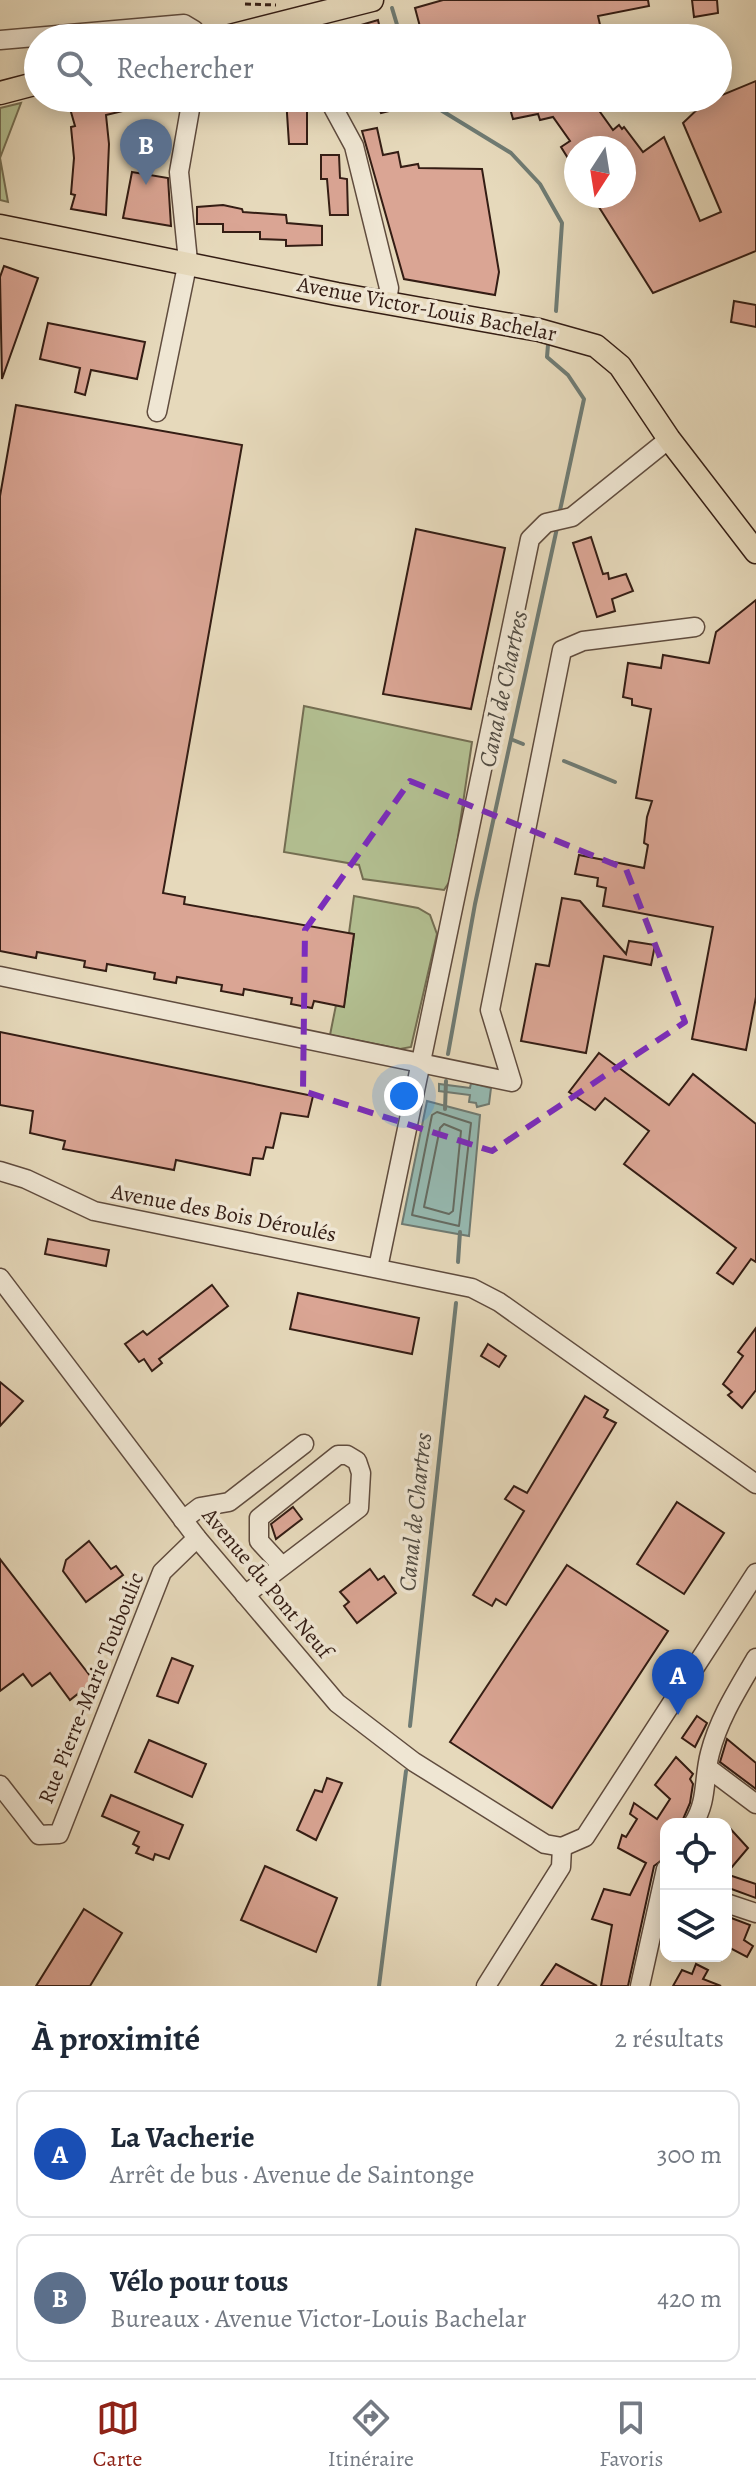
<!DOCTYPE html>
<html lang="fr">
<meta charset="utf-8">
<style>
body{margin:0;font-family:Alegreya,serif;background:#f6f6f7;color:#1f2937}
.controls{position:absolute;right:24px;bottom:24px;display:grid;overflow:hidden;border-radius:16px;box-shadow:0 4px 20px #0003}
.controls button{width:72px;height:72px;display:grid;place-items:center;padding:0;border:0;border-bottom:2px solid #e0e1e3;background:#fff;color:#1f2937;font:40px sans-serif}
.compass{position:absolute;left:564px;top:136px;width:72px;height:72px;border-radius:50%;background:#fff;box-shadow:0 4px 20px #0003;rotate:192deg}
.you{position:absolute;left:404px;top:1096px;width:28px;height:28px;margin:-20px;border:6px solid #fff;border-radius:50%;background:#1a73e8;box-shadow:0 0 0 12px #1a73e833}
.badge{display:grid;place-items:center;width:52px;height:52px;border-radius:50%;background:#8f2418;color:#fff;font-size:26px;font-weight:700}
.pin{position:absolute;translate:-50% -66px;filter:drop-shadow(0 2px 4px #0008)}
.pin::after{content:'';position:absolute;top:42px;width:28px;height:24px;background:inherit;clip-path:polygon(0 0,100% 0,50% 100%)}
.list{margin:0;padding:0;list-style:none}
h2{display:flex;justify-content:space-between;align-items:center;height:104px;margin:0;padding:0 32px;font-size:34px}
h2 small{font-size:26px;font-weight:400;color:#747a83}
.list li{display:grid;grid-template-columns:52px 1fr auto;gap:24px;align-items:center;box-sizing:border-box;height:128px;margin:0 16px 16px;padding:0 16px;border:2px solid #e0e1e3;border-radius:16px}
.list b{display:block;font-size:30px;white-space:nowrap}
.list p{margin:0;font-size:26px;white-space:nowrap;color:#747a83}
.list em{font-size:26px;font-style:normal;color:#747a83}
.icon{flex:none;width:44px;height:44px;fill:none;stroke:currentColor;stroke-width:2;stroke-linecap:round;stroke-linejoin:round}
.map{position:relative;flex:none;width:756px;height:1986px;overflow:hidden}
.search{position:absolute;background:#fff;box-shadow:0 4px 20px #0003;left:24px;right:24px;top:24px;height:88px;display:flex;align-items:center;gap:20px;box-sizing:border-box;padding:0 28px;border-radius:44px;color:#747a83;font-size:30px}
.sheet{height:392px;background:#fff}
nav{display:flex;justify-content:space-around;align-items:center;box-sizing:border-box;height:112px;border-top:2px solid #e0e1e3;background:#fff;font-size:22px;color:#747a83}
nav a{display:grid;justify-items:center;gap:4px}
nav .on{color:#8f2418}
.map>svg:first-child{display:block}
.green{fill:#b3c092;stroke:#746e53;stroke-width:2}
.water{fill:#96bab2;stroke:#6f7b73;stroke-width:2}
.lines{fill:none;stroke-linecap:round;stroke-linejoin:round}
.shore{stroke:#656c63;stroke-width:2}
.stream{stroke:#6f7b73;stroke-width:4}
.building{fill:#daa594;stroke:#341d14;stroke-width:2}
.minor-casing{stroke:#604c3e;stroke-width:21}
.major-casing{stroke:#341d14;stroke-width:25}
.path{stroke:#341d14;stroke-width:3;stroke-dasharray:6 4;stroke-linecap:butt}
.minor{stroke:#efe6d3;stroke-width:18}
.major{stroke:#e6d9bb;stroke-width:22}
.marked{fill:none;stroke:#7b2cbf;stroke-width:6;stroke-dasharray:16 10;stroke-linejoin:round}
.labels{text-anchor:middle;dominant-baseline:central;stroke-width:7;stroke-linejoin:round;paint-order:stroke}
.street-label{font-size:22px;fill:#341d14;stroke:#efe6d3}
.water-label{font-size:24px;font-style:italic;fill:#514c43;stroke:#efe6d3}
</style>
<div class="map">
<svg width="756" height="1986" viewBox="0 0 756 1986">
<rect width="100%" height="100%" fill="#e6d9bb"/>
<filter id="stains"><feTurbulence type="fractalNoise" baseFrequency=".0025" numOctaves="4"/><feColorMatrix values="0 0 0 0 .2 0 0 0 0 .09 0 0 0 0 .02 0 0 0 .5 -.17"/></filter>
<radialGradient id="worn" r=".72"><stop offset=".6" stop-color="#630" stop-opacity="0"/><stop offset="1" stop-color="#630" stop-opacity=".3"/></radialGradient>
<g class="green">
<path d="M21 103 0 158 8 202 0 200V108Z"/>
<path d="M304 706 472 742 452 878 444 890 363 879 359 865 284 852Z"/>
<path d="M354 896 418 908 430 915 437 934 411 1047 400 1049 330 1035 336 1005 344 1006 354 934 349 933Z"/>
</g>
<g class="water">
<path d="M471 1083 491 1088 489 1104 477 1107 476 1103 469 1102 470 1095 439 1091V1084L470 1088Z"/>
<path d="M427 1101 480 1115 469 1236 402 1224Z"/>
</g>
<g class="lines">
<g class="shore">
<path d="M437 1112 471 1123 459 1226 412 1215 432 1115Z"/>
<path d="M444 1124 461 1131 453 1211 449 1214 424 1207 440 1128Z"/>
</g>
<g class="stream">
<path d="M392 8 401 38"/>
<path d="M421 98 511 153 540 184 562 223 556 311"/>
<path d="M548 345 547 357 568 375 584 399 559 515"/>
<path d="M513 740 523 744"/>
<path d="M564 761 615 782"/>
<path d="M448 1054 475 904 557 528"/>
<path d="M445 1109 446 1081"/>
<path d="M458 1262 460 1232"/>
<path d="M410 1726 456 1303"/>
<path d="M379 1986 406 1771"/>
</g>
</g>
<g class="building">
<path d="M443 0H648L649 6 598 16 603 38H423L415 8Z"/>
<path d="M692 0H717L718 13 694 17Z"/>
<path d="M378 20 382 38H328L327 35Z"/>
<path d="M756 81V251L653 293 592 196H624V148H576V171L561 147 570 141 553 117 540 120 538 114 513 119 507 98H590L613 130 619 125 622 129 624 127 643 152 664 137 700 221 721 212 683 123 705 102Z"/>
<path d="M95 98H125L127 110 106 115 109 144 106 215 71 209 75 195 71 194 74 158 71 127 75 126 69 105Z"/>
<path d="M286 98H297V107L307 108V144H289Z"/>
<path d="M375 98H390L393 110 381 113Z"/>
<path d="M377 128 383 155 398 152 401 167 418 164 419 168 482 169 499 272 495 295 404 279 362 131Z"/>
<path d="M321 155H339L340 178 347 179 348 215H330L327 179H321Z"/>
<path d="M132 172 168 178 171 226 123 218Z"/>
<path d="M223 205 242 209 243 212 286 215 287 223 322 226V245L286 246V240L260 239V232H223V224H197V207Z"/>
<path d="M4 266 38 278 2 379 0 277Z"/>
<path d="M734 301 756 305V327L731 322Z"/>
<path d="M48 323 145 342 137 379 91 370 85 395 75 392 80 368 40 359Z"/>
<path d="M16 405 242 445 163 893 185 897 184 904 354 934 344 1007 314 1001 312 1008 291 1004 292 998 244 989 243 995 221 991 222 985 177 977 176 983 154 979 155 973 134 969 107 964 106 971 84 967 85 961 37 952 36 958 0 951V496Z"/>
<path d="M416 529 505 548 471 709 383 694Z"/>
<path d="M591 537 603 574 608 573 609 579 626 574 633 591 612 599 615 611 597 617 573 543Z"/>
<path d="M756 600V997L746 1050 692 1039 713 927 603 906 606 888 597 886 598 878 575 874 579 855 644 868 648 845 644 843 647 817 652 801 636 798 651 709 632 705V699L623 697 628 663 661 668 663 655 709 663 716 632Z"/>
<path d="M562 898 580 901 626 954 629 941 655 945 651 965 604 956 586 1053 521 1041 536 964 549 966Z"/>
<path d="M0 1032 313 1096 308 1117 281 1113 273 1148 266 1147 263 1159 253 1158 250 1175 176 1160 174 1170 63 1149 65 1141 30 1133 33 1111 0 1105Z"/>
<path d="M599 1053 669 1105 693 1074 756 1124V1262L751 1259 733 1284 717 1273 736 1248 624 1164 649 1131 605 1098 595 1110 569 1092Z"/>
<path d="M48 1239 109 1250 106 1266 45 1254Z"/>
<path d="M212 1285 228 1306 159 1359 162 1363 152 1371 144 1359 139 1362 125 1344 143 1331 147 1335Z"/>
<path d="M298 1293 419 1318 412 1354 290 1329Z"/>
<path d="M756 1328V1390L742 1408 728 1395 732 1392 723 1384 743 1356 738 1352Z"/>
<path d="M488 1344 506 1356 499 1367 481 1356Z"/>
<path d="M0 1382 23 1401 0 1426Z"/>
<path d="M585 1396 608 1410 604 1417 616 1423 506 1605 496 1599 492 1606 473 1595 524 1511 505 1499 514 1486 527 1493Z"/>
<path d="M677 1502 724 1533 684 1594 637 1564Z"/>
<path d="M293 1507 302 1519 276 1539 271 1524Z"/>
<path d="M89 1541 111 1569 116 1566 123 1575 86 1602 63 1571 66 1560Z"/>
<path d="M0 1559 94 1681 70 1700 50 1673 32 1686 23 1674 0 1691Z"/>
<path d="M567 1565 668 1631 552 1808 450 1742Z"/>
<path d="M370 1569 378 1580 384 1576 396 1593 357 1623 344 1606 349 1602 340 1592Z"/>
<path d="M172 1658 193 1666 178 1703 157 1696Z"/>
<path d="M697 1716 707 1723 695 1747 682 1738Z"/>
<path d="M727 1739 756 1763V1789L720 1762Z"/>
<path d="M149 1740 206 1764 192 1797 135 1772Z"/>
<path d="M676 1757 693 1774 690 1779 693 1784 690 1803 681 1824H666V1857L654 1866 628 1986H601L612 1925 592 1919 604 1889 630 1895 646 1863 618 1848 622 1835 626 1837 637 1819 630 1814 634 1803 657 1819 670 1799 655 1785Z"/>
<path d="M327 1778 342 1783 316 1840 297 1830 315 1790 322 1792Z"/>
<path d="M111 1795 183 1825 169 1859 155 1854 153 1860 136 1853 139 1847 133 1844 139 1832 102 1816Z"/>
<path d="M726 1824 748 1848 726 1874 756 1884V1898L726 1887Z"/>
<path d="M265 1866 337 1898 316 1952 241 1920Z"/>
<path d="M84 1909 122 1933 90 1986H36Z"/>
<path d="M726 1916 750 1925 744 1940 753 1946 747 1957 726 1946Z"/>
<path d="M556 1964 597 1986H541Z"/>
<path d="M696 1964 708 1970 703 1979 721 1986H673L682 1970 692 1974Z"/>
</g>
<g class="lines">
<g class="minor-casing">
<g id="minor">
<path d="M288 22 295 38"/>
<path d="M0 40 184 24 194 30 195 38"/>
<path d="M328 98 354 146 389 288 387 302"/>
<path d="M157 412 188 261 179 172 192 98"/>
<path d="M0 976 512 1082 490 1010 562 650 583 641 695 627"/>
<path d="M0 1171 26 1179 94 1211 472 1288 499 1302 756 1484"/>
<path d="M378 1268 530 539 546 523 572 517 669 439"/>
<path d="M0 1278 197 1538 337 1703 414 1762 545 1844 562 1847"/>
<path d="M183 1520 200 1507 229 1502 304 1444"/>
<path d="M245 1595 359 1508 361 1473 357 1461 347 1455H338L259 1518V1541L282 1566"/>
<path d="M708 1768 756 1804"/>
<path d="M0 1785 39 1835 59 1834 162 1572 197 1538"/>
<path d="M693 1824C708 1801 703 1779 710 1753 719 1718 738 1689 756 1658"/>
<path d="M562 1847 585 1837 756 1573"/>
<path d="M726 1903 756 1913"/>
<path d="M486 1986 561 1867 562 1847"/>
<path d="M640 1986 666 1869"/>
</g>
</g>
<g class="major-casing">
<g id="major">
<path d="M222 38 372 0"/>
<path d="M0 93 38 83"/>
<path d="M0 226 337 294 539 330 596 346 620 366 669 439 756 552"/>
</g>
</g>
<path class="path" d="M245 4 276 5"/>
<use href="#minor" class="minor"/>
<use href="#major" class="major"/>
</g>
<path class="marked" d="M410 781 626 869 685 1022 492 1151 303 1091 305 930Z"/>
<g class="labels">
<g class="street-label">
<text transform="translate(427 309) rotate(11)">Avenue Victor-Louis Bachelar</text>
<text transform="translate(224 1213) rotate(11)">Avenue des Bois Déroulés</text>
<text transform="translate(267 1583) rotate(50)">Avenue du Pont Neuf</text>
<text transform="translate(91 1688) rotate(-68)">Rue Pierre-Marie Touboulic</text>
</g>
<g class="water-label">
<text transform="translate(503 689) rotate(-78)">Canal de Chartres</text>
<text transform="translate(415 1512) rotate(-84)">Canal de Chartres</text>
</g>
</g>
<rect width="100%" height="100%" filter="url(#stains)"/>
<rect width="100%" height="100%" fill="url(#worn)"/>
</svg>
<div class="controls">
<button><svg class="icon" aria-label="locate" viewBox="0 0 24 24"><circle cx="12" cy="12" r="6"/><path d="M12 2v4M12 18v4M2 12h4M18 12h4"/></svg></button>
<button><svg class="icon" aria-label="layers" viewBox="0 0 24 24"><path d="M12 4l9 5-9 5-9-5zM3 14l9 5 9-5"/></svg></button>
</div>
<svg class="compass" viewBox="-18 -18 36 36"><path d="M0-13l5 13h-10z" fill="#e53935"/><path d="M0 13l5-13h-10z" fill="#747a83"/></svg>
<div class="you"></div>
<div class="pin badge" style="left:678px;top:1715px;background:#1a4fb4">A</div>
<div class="pin badge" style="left:146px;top:185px;background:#5c6f8a">B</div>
<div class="search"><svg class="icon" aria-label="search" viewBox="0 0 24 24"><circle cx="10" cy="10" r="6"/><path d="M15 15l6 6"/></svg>Rechercher</div>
</div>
<section class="sheet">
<h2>À proximité<small>2 résultats</small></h2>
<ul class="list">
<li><span class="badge" style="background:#1a4fb4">A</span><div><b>La Vacherie</b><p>Arrêt de bus · Avenue de Saintonge</p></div><em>300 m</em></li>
<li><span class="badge" style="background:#5c6f8a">B</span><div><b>Vélo pour tous</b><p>Bureaux · Avenue Victor-Louis Bachelar</p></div><em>420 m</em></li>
</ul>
</section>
<nav>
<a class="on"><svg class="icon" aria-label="map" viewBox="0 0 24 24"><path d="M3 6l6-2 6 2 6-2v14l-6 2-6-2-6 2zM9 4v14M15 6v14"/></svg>Carte</a>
<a><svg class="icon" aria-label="directions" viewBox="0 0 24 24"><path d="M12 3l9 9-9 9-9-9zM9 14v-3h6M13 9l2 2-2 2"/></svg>Itinéraire</a>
<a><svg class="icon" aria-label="saved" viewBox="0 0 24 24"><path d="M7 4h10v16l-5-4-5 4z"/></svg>Favoris</a>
</nav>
